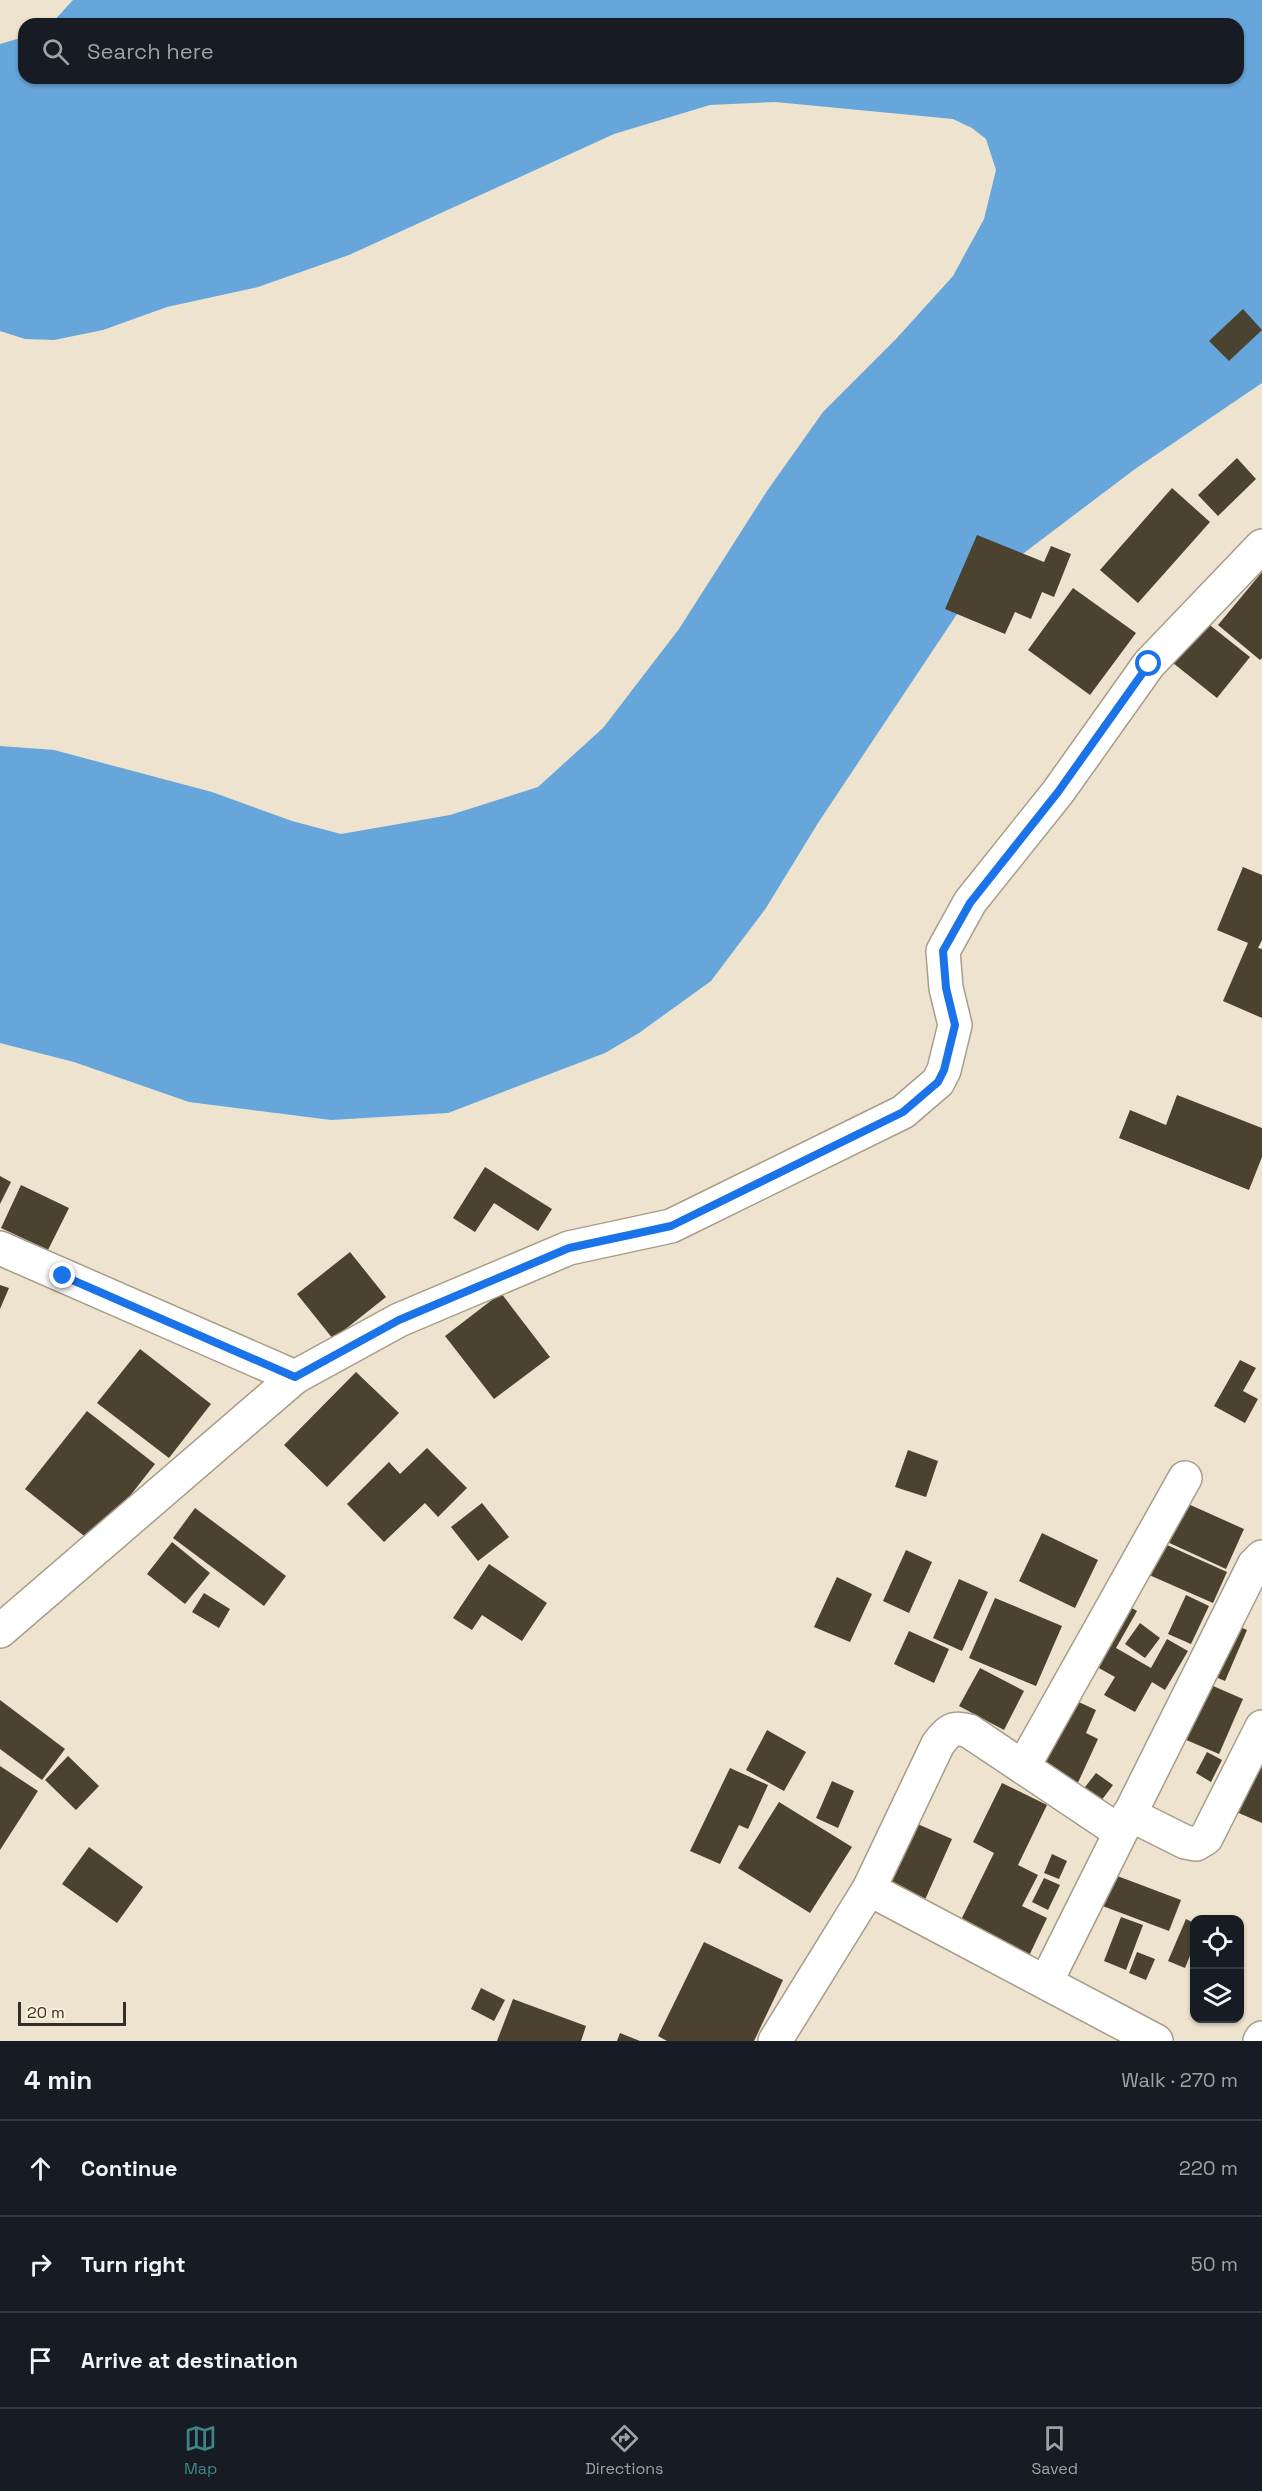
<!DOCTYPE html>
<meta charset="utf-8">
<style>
body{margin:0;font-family:"Space Grotesk",sans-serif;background:#20242c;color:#f1f3f6}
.controls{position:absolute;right:18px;bottom:18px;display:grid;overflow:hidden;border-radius:12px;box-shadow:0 2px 4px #0004}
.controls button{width:54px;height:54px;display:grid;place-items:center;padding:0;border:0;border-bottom:2px solid #363941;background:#171b24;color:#f1f3f6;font:30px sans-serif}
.scale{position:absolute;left:18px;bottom:15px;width:108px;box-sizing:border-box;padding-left:6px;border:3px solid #332f26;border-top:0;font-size:16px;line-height:21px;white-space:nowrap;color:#332f26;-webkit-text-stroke:4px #fbf0db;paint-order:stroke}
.stop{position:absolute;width:18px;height:18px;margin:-14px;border:4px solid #1a73e8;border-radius:50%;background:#fff}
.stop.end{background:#1a73e8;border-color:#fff;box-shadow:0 2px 6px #0008}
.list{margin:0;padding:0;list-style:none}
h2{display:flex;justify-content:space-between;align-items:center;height:78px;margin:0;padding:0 24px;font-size:26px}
h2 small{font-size:20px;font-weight:400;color:#9ea1a6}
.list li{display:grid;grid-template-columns:39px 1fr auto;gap:18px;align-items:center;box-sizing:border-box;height:96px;padding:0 24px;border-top:2px solid #363941}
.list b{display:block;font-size:22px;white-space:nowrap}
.list em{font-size:20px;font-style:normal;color:#9ea1a6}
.icon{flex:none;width:33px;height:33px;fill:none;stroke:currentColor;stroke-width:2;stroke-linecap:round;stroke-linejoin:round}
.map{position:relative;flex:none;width:1262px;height:2041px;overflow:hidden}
.search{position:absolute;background:#171b24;box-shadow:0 2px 4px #0004;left:18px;right:18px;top:18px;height:66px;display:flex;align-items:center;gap:15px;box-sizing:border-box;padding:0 21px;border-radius:18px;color:#9ea1a6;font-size:22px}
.sheet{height:366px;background:#171b24}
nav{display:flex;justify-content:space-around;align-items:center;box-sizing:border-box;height:84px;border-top:2px solid #363941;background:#171b24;font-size:16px;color:#9ea1a6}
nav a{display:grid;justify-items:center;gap:3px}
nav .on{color:#3d8685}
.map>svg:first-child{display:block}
.water{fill:#66a6da}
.building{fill:#4b4230}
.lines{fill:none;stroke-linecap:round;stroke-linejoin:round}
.minor-casing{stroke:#a79d89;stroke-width:36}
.minor{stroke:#fff;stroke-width:33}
.route{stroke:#1a73e8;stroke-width:8}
</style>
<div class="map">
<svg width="1262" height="2041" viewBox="0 0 1262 2041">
<rect width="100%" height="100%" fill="#eee3ce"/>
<path class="water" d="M73 0H1262V383L1135 469 971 593 818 823 766 908 711 981 639 1033 605 1053 448 1113 331 1120 189 1102 74 1062 0 1043V746L54 750 212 792 292 821 341 834 450 815 538 787 603 728 679 629 767 491 823 412 896 339 953 276 984 219 996 170 986 139 972 128 953 119 775 102 710 105 614 134 349 255 258 287 167 307 103 330 54 340 25 339 0 331V44L24 37V78H1238V24H51Z"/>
<g class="building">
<path d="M1243 309 1262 330 1229 361 1209 341Z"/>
<path d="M1237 458 1256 479 1218 516 1198 495Z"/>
<path d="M1172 488 1210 522 1138 603 1100 570Z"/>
<path d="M977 535 1044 562 1051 546 1071 554 1054 597 1042 592 1031 619 1015 612 1005 634 945 609Z"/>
<path d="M1262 572V658L1260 660 1218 625Z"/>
<path d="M1073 588 1136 633 1090 695 1028 650Z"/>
<path d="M1201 618 1250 657 1217 698 1168 659Z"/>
<path d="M1243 867 1262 875V940L1258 948 1262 949V1018L1223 1001 1248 943 1217 930Z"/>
<path d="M1177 1095 1262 1128V1157L1249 1190 1119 1138 1130 1110 1166 1125Z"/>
<path d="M485 1167 552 1209 538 1231 494 1203 475 1232 453 1218Z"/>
<path d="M0 1176 11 1182 0 1204Z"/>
<path d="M21 1185 69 1208 48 1250 1 1228Z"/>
<path d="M350 1252 386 1297 333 1339 297 1294Z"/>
<path d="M0 1285 9 1288 0 1309Z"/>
<path d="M501 1293 550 1357 494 1399 445 1336Z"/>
<path d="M140 1349 211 1404 169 1458 97 1403Z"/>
<path d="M1240 1360 1256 1368 1243 1391 1258 1399 1245 1423 1214 1406Z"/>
<path d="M356 1372 399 1413 327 1487 284 1445Z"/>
<path d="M87 1411 155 1464 93 1543 25 1489Z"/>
<path d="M427 1448 467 1488 438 1517 425 1503 384 1542 347 1504 389 1462 400 1474Z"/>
<path d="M908 1450 938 1461 926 1497 895 1487Z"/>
<path d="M1168 1495 1244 1529 1226 1569 1150 1534Z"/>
<path d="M482 1503 509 1537 478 1561 451 1527Z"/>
<path d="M195 1508 286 1576 264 1606 173 1538Z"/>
<path d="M1042 1533 1098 1560 1075 1608 1019 1581Z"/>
<path d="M1145 1535 1227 1572 1213 1603 1131 1567Z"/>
<path d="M172 1542 210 1573 185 1604 147 1574Z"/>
<path d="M906 1550 932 1562 909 1613 883 1601Z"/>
<path d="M489 1564 547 1603 522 1641 482 1615 472 1630 453 1618Z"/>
<path d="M837 1577 872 1594 850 1642 814 1627Z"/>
<path d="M959 1579 988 1592 962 1651 933 1638Z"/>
<path d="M204 1593 230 1609 219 1628 192 1612Z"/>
<path d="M1186 1595 1209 1606 1191 1644 1168 1634Z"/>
<path d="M1113 1597 1137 1611 1116 1648 1151 1668 1167 1639 1188 1651 1165 1690 1152 1682 1135 1712 1104 1695 1115 1677 1079 1657Z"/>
<path d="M995 1598 1062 1626 1036 1686 969 1658Z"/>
<path d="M1222 1619 1247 1630 1225 1681 1199 1670Z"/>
<path d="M1140 1623 1160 1638 1145 1658 1125 1644Z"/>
<path d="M909 1631 949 1649 934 1683 894 1664Z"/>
<path d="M980 1668 1024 1691 1004 1730 959 1706Z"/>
<path d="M1190 1676 1243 1699 1219 1754 1163 1730Z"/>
<path d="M1057 1692 1096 1710 1086 1733 1098 1739 1076 1787 1026 1764Z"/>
<path d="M0 1700 65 1749 42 1780 0 1749Z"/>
<path d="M1262 1710V1823L1220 1805Z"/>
<path d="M767 1730 806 1752 784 1791 746 1770Z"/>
<path d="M1207 1752 1222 1760 1211 1782 1196 1773Z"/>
<path d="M68 1756 99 1786 76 1810 45 1780Z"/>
<path d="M0 1766 38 1791 0 1850Z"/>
<path d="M730 1768 768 1785 748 1829 739 1825 720 1864 690 1851Z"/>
<path d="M1096 1773 1113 1785 1095 1809 1078 1796Z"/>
<path d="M832 1781 854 1791 838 1828 816 1818Z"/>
<path d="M1002 1783 1047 1805 1018 1865 1038 1875 1022 1906 1047 1918 1028 1958 959 1924 994 1853 973 1842Z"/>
<path d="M779 1802 852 1847 810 1913 738 1868Z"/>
<path d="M906 1819 952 1839 924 1902 878 1882Z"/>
<path d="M89 1847 143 1887 117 1923 62 1884Z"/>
<path d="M1052 1854 1067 1861 1059 1879 1044 1873Z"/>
<path d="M1112 1874 1181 1900 1169 1931 1100 1905Z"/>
<path d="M1044 1878 1060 1885 1048 1910 1032 1902Z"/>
<path d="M1121 1917 1143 1925 1126 1970 1104 1961Z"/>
<path d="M1186 1919 1194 1923V1946L1185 1968 1168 1961Z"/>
<path d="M704 1942 783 1980 754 2041H667L658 2036Z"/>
<path d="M1137 1952 1155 1959 1146 1980 1129 1973Z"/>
<path d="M481 1988 505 2000 494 2021 471 2009Z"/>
<path d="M513 1999 586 2026 581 2041H497Z"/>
<path d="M620 2033 640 2041H617Z"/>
</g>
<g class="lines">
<g class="minor-casing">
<g id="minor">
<path d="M0 1248 295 1377"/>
<path d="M0 1631 295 1377 399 1320 569 1248 671 1226 903 1112 938 1082 944 1070 955 1025 946 988 943 951 970 902 1058 792 1149 664 1262 546"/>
<path d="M1023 1767 1185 1478"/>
<path d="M1129 1814 1185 1842 1196 1844 1206 1838 1262 1727"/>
<path d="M869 1889 1156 2041"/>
<path d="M1046 1982 1254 1565 1262 1557"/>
<path d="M775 2041 869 1889 938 1744C948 1731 953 1726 969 1731L1120 1832"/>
<path d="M1260 2041 1262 2038"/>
</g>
</g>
<use href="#minor" class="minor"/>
</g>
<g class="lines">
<path class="route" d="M63 1276 295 1377 399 1320 569 1248 671 1226 903 1112 938 1082 944 1070 955 1025 946 988 943 951 970 903 1058 792 1149 664"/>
</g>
</svg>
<div class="controls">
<button><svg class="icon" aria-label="locate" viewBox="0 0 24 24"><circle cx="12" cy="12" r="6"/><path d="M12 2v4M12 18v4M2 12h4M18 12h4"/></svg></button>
<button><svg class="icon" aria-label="layers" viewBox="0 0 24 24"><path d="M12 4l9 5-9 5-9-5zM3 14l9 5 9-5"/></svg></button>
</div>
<div class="scale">20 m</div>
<div class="stop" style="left:1149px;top:664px"></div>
<div class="stop end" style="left:63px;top:1276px"></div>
<div class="search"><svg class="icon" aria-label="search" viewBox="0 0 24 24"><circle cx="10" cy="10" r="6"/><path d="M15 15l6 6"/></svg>Search here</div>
</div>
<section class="sheet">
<h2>4 min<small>Walk · 270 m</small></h2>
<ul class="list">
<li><svg class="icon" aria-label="ahead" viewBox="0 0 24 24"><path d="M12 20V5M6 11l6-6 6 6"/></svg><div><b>Continue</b></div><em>220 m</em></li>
<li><svg class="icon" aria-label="right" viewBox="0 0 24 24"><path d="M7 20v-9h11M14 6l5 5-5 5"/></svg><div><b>Turn right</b></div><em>50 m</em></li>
<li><svg class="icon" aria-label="arrive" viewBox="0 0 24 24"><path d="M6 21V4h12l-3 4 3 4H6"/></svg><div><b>Arrive at destination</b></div></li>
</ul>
</section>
<nav>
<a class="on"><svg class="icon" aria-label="map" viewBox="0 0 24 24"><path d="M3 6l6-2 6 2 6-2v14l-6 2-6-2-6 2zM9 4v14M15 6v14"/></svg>Map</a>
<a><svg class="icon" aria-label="directions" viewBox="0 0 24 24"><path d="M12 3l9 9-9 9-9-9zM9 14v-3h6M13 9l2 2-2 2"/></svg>Directions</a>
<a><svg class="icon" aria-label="saved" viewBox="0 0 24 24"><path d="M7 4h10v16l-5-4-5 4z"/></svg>Saved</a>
</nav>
